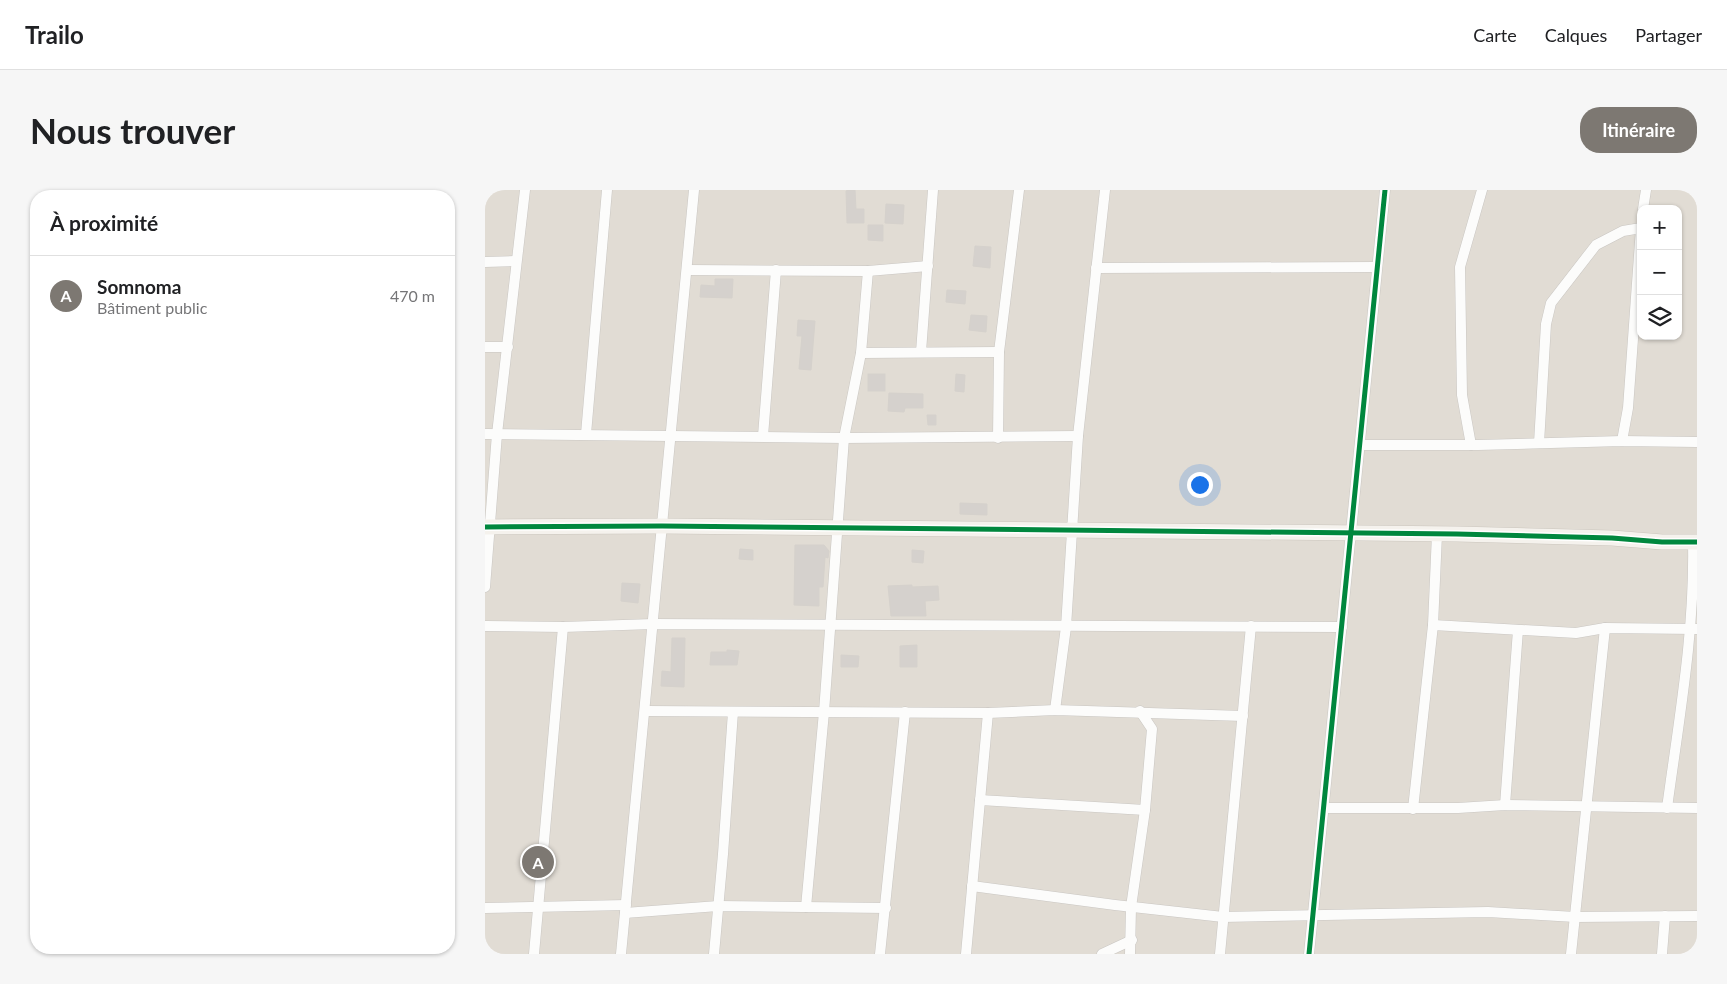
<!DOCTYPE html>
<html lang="fr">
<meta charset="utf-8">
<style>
body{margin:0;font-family:Lato,sans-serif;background:#f6f6f6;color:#202124}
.controls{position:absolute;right:15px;top:15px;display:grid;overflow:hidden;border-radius:10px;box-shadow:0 1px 4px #0004}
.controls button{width:45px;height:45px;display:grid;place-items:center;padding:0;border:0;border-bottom:1px solid #e0e0e0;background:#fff;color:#202124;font:25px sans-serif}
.you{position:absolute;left:714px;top:294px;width:18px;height:18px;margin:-12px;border:4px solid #fff;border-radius:50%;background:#1a73e8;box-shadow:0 0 0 8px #1a73e833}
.badge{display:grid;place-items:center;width:32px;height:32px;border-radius:50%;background:#7d7872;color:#fff;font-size:16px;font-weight:700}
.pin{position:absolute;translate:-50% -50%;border:2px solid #fff;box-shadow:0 1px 5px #0006}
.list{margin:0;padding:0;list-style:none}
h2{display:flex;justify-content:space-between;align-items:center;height:65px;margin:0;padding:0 20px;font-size:21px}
h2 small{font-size:16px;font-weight:400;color:#757577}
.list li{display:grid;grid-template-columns:32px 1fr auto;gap:15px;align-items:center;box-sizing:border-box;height:80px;padding:0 20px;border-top:1px solid #e0e0e0}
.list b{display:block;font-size:19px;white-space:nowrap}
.list p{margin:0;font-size:16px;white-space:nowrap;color:#757577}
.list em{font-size:16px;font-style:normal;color:#757577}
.icon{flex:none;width:28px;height:28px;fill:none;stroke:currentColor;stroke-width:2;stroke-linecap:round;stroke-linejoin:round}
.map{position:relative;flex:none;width:1212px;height:764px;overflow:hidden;border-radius:20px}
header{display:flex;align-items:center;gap:30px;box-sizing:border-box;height:70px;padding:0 25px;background:#fff;border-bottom:1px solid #e0e0e0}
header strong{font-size:24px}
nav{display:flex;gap:28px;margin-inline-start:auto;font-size:18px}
.intro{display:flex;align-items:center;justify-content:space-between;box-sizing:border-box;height:120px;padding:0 30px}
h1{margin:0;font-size:35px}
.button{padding:12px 22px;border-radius:20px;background:#7d7872;color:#fff;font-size:18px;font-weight:700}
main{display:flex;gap:30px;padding:0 30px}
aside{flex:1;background:#fff;border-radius:20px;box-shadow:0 1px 4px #0004}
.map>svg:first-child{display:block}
.residential{fill:#e1dcd4;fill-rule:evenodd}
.building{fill:#d5d1cd;stroke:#d5d1cc}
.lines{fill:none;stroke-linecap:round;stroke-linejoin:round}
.street-casing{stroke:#c9c6c2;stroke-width:11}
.secondary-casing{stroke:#cbc6be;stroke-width:16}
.street{stroke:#fcfcfb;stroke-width:10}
.secondary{stroke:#f5f2ed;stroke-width:15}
.cycleway-casing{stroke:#fff;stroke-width:8}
.cycleway{stroke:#00873e;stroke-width:5}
</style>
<header>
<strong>Trailo</strong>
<nav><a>Carte</a><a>Calques</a><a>Partager</a></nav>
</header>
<div class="intro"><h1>Nous trouver</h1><a class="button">Itinéraire</a></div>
<main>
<aside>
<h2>À proximité<small></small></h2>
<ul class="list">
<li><span class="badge">A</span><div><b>Somnoma</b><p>Bâtiment public</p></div><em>470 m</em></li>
</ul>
</aside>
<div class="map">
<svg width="1212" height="764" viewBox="0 0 1212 764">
<rect width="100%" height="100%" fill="#edeae6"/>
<path class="residential" d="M0 0H1212V764H0ZM1156 19H1193V146H1156Z"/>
<g class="building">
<path d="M363 0H370L371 19H379V33H362L361 1Z"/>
<path d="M401 14 419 15 418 34 400 33Z"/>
<path d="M383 35H398V51L383 50Z"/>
<path d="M490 56 506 57 505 78 488 76Z"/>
<path d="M230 89H248L247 108 215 107 216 95 230 96Z"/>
<path d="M462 100 481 101 480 114 461 112Z"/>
<path d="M486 125 502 126 501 142 484 140Z"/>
<path d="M313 130 330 131 326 180 314 179 317 146H312Z"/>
<rect x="383" y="184" width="17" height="17"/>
<path d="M471 184 480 185 479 202 470 201Z"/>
<path d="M404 203 438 204V218H420L419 222 403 221Z"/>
<path d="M442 225H451V235H443Z"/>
<path d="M475 313 502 314V325L475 324Z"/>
<path d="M310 355H339L344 361 343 368 340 367 338 397H334V416L309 415Z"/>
<path d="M255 359 268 360V370L254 369Z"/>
<path d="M427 360 439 361 438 373 427 372Z"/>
<path d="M137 393 155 394 153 413 136 411Z"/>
<path d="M427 395V397L453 396 454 410 440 411 441 426H406L403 396Z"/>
<path d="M187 448H200L199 497 176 496 177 481 186 482Z"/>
<path d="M432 455V477H415V456Z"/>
<path d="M242 460 254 461 252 475H225L226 462H242Z"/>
<path d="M356 465 374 466 373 477H356Z"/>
</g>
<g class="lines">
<g class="street-casing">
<g id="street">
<path d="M1158 19 1161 0"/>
<path d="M0 72 30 71"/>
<path d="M611 78 892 77"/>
<path d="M202 80 383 81 443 76"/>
<path d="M0 157H23"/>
<path d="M436 162 448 0"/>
<path d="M376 163 514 162"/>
<path d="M0 244 359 248 593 246"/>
<path d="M101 244 122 0"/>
<path d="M278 246 291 80"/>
<path d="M513 248 514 162 534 0"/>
<path d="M1137 251 1143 218 1156 38"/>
<path d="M1054 253 1061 134 1066 113 1111 55 1138 41 1156 38"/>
<path d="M875 255H993L1137 251 1212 252"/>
<path d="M986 255 977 205 975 77 997 0"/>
<path d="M0 397 12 244 40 0"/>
<path d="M948 435 1091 443 1120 438 1211 439"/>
<path d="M0 436 78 437 168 434 857 437"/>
<path d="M570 520 581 437 593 246 620 0"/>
<path d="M161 521 503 523 570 520 758 526"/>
<path d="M495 610 660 620"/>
<path d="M1020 615 1033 440"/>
<path d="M839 618H973L1020 615 1212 618"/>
<path d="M1182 618C1194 529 1210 441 1208 351"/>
<path d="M928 619 948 435 952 344"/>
<path d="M487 696 630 715 738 727 1003 722 1090 727 1212 726"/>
<path d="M321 717 339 522 359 248 376 163 383 81"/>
<path d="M0 718 141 715"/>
<path d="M140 723 233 716 401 718"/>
<path d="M49 764 78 437"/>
<path d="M136 764 209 0"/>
<path d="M229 764 238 664 248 522"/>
<path d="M395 764 420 522"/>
<path d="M481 764 503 523"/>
<path d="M617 764 647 750"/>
<path d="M645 764 646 717 660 620 667 539 655 521"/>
<path d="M735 764 766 436"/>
<path d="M824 764 900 0"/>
<path d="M1086 764 1120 438"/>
<path d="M1177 764 1180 726"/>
</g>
</g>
<g class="secondary-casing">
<path id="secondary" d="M0 337 177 336 972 344 1127 348 1177 352H1212"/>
</g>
<use href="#street" class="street"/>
<use href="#secondary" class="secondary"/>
<g class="cycleway-casing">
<g id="cycleway">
<path d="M0 337 177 336 972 344 1127 348 1177 352H1212"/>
<path d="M824 764 900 0"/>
</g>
</g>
<use href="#cycleway" class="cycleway"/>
</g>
</svg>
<div class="controls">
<button>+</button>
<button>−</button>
<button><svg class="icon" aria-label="layers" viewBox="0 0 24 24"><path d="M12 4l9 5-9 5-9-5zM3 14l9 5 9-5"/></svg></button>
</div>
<div class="you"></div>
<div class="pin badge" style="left:53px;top:672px">A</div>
</div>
</main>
